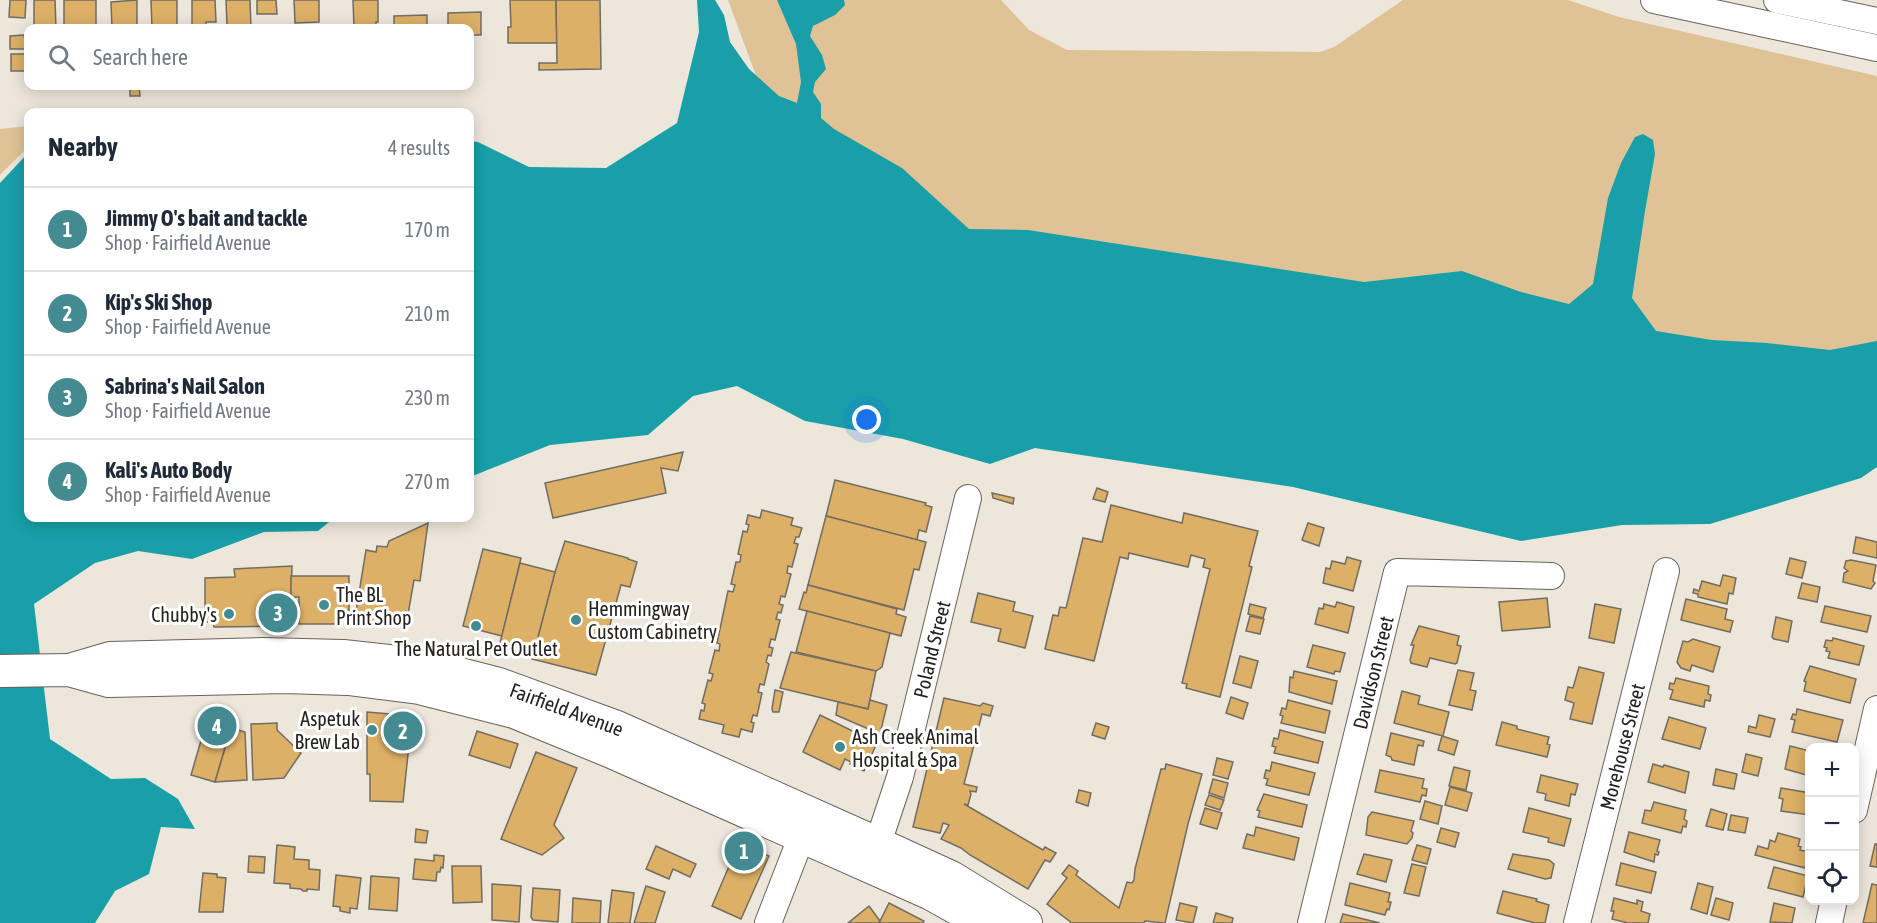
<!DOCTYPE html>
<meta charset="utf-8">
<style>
body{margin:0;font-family:"Asap Condensed",sans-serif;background:#f2f2f3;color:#1f2937}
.controls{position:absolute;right:18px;bottom:18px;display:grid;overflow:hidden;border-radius:12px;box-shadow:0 3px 15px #0003}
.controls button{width:54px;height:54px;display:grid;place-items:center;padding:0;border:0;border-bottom:2px solid #e0e1e3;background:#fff;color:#1f2937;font:30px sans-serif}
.you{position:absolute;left:867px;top:420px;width:21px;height:21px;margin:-15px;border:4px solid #fff;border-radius:50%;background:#1a73e8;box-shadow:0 0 0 9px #1a73e833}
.badge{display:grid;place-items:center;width:39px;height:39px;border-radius:50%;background:#438b90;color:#fff;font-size:20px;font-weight:700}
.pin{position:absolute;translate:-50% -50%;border:3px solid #fff;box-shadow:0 2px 6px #0006}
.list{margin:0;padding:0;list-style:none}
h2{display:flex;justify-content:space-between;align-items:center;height:78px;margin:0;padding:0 24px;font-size:26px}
h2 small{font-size:20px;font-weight:400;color:#747a83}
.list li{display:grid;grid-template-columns:39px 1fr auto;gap:18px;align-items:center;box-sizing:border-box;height:84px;padding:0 24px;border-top:2px solid #e0e1e3}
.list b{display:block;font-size:22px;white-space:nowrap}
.list p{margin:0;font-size:20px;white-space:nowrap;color:#747a83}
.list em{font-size:20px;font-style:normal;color:#747a83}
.icon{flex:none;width:33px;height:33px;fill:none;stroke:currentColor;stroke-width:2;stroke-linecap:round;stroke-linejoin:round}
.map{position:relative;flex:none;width:1877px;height:923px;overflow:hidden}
.search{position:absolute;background:#fff;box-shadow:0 3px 15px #0003;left:24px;top:24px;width:450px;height:66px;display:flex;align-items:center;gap:15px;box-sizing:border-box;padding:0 21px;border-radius:12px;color:#747a83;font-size:22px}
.panel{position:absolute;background:#fff;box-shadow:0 3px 15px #0003;left:24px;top:108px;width:450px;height:414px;border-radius:12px}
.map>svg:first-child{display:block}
.green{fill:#dfc397}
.water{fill:#189fa8}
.building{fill:#dcb066;stroke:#726c62;stroke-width:1.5}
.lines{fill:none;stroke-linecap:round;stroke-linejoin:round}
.minor-casing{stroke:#69635a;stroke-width:28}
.major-casing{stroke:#69635a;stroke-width:34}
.minor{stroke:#fff;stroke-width:26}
.major{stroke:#fff;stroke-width:32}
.poi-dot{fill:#438b90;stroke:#fff;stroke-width:2}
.labels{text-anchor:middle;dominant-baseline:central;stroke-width:6;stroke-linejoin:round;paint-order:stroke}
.poi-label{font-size:20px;fill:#25221e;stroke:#fff;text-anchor:start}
.street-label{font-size:20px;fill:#25221e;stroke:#fff}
</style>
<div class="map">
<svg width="1877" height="923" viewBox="0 0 1877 923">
<rect width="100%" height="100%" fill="#ece6db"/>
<g class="green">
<path d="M728 0H1001L1029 30 1067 50 1320 52 1334 47 1403 0H1568L1619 17 1877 76V377L975 276 784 151Z"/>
<path d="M28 126V147L0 175V129Z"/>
</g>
<g class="water">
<path d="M697 0H715L724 15 730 42 749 69 779 96 797 103 801 82 796 44 777 0H844L845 5 835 15 813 26 810 36 822 55 826 69 815 82 813 92 821 104V118L834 129 902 168 969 229 1028 230 1364 282 1462 271 1521 292 1569 304 1593 284 1608 198 1621 163 1635 137 1643 134 1653 140 1655 154 1645 211 1632 298 1656 331 1712 340 1767 343 1830 350 1877 341V467L1861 478 1710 524 1622 525 1521 541 1293 487 1035 448 990 464 903 439 805 421 737 386 693 396 648 435 550 445 470 477V141L478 142 529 167 606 168 677 123 699 32Z"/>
<path d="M404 109 408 112H170H180Z"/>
<path d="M28 153V518H334L318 531 264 532 192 559 138 551 95 563 34 604 50 739 111 779 145 778 178 799 195 829 161 827 149 874 115 891 95 923H0V183Z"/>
</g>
<g class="building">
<path d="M10 0H26L25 18 9 17Z"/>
<path d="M34 0H55L56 28H34Z"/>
<rect x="64" y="0" width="32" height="28"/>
<path d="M137 0V27L112 28 111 2Z"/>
<path d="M151 0H177V28H152Z"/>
<path d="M192 0H215L216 22H206V28H192Z"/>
<path d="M226 0H250L251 28 227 26Z"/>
<path d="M257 0H276L277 14H257Z"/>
<path d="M294 0H319V22L295 23Z"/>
<path d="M353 0H378V22H376V27L354 28Z"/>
<path d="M510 0H556L557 43H508V27H511Z"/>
<path d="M556 0H600L601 69 539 70V63H557Z"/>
<path d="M481 12V35H470V28H448V13Z"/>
<path d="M427 15V28H394V16Z"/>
<path d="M24 35 26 45 24 49H10V36Z"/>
<rect x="11" y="54" width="16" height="17"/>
<path d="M130 86H139L140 96H130Z"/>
<path d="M683 452 678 471 661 468 666 493 553 518 545 483Z"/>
<path d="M835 480 926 503 925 505 932 507 926 532 919 530 917 540 826 516Z"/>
<path d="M1097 488 1108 492 1105 502 1093 499Z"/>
<path d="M992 493 1014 498 1013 504 993 498Z"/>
<path d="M1111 505 1182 523 1184 513 1258 531 1249 566 1252 567 1220 697 1186 688 1187 684 1182 683 1210 569 1203 567 1205 559 1191 555 1188 567 1129 553 1128 559 1120 557 1094 661 1045 649 1053 615 1058 616 1060 607 1066 608 1083 538 1102 542Z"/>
<path d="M762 510 793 518 791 525 802 528 799 537H796L794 543 798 544 792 567 788 566 787 573 791 574 785 597 781 596 779 604 783 605 781 613 778 612 776 619 780 620 775 640 771 639 769 647 773 648 771 656 768 655 766 662 769 664 764 685 760 684 758 692 762 693 757 716 753 715 751 722 754 723 752 732 741 729 739 737 722 733 724 725 699 719 701 710 704 711 705 704 702 703 708 680 711 681 713 674 709 673 715 650 719 651 720 644 717 643 728 591 733 592 735 585 731 584 736 562H740L741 555 738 554 743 531 747 532 749 525 746 524 748 515 760 518Z"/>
<path d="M826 516 926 542 919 570 914 569 904 610 808 585Z"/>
<path d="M428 523 420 581 414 580 406 626 355 618 366 550 376 552 377 546 387 547 389 541Z"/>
<path d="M1308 523 1324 528 1319 546 1302 540Z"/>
<path d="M1856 537 1877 542V558L1853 553Z"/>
<path d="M565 541 628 558V559L637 562 630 587 621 585 596 675 532 659 555 572Z"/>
<path d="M483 549 521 558 502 636 463 626Z"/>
<path d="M1347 557 1361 561 1353 591 1323 583 1326 568 1330 569 1332 561 1345 564Z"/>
<path d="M1790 558 1806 562 1802 578 1786 574Z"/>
<path d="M1851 560 1876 565 1873 581 1875 583 1871 589 1843 582 1844 573 1848 571 1844 568 1846 561Z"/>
<path d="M520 563 555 572 534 652 500 643Z"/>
<path d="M292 566 290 626 214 627 213 622H205V578L235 577 234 569Z"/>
<path d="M1723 575 1736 578 1733 594 1729 593 1727 604 1698 597V594L1693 593 1694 589 1699 591 1702 581 1720 586Z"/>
<path d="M291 576H349V613H336V624H299V597H291Z"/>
<path d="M1802 583 1820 587 1817 602 1798 598Z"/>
<path d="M808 585 897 609 896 614 906 617 901 636 799 609 804 592 806 593Z"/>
<path d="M978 593 1015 602 1013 611 1033 616 1025 648 998 641 1001 629 971 622Z"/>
<path d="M1547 598 1550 627 1502 631 1499 602Z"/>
<path d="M1686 599 1727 609 1725 619 1733 621 1730 632 1681 620Z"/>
<path d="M1337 602 1354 607 1348 633 1315 624 1319 608 1323 609 1324 604 1335 607Z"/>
<path d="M1250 604 1266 608 1263 618 1248 614Z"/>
<path d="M1595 604 1621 609 1614 643 1589 638Z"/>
<path d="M1825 606 1871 616 1867 632 1821 622Z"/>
<path d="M807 611 890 633 882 667 876 671 796 652Z"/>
<path d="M1250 616 1264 619 1260 634 1246 631Z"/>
<path d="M1776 617 1792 621 1788 642 1774 639 1772 637Z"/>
<path d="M1419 626 1459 636 1457 645 1461 646 1457 663 1455 664 1430 658 1427 667 1411 663 1410 660 1414 645H1411Z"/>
<path d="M1833 638 1864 646 1859 665 1828 658 1830 652 1826 651 1827 648 1824 647 1826 640 1832 641Z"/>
<path d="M1693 639 1720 647 1713 672 1692 665 1690 671 1681 668 1677 662 1683 641 1688 642Z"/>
<path d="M1313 645 1345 653 1340 672 1335 671 1334 674 1307 667Z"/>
<path d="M791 652 876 671 868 709 780 688Z"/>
<path d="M1240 656 1258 661 1251 688 1233 683Z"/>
<path d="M1810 666 1856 679 1850 703 1804 691 1806 682 1804 681Z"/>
<path d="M1579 667 1604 673 1592 724 1570 719 1574 703 1565 700 1568 687 1573 688Z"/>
<path d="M1458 670 1474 673 1470 690 1476 691 1472 710 1449 705Z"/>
<path d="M1294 671 1337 681 1332 704 1289 692 1290 677 1293 678Z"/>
<path d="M1676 678 1709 686 1708 694 1711 695 1710 701 1705 700 1704 707 1670 699 1673 690 1669 689 1670 683 1674 684Z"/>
<path d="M775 690 783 692 779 712H773L772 709Z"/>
<path d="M1402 691 1420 696 1418 704 1449 712 1443 736 1394 723Z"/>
<path d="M1231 697 1248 703 1243 719 1226 713Z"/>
<path d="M944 698 980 706 983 703 993 706 990 716 982 714 964 784 977 787 976 792 970 791 971 794 968 805 964 804 1043 850 1045 847 1056 853 1050 862 1045 860 1028 889 970 855 961 848 941 839 949 825 943 823 940 833 913 827Z"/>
<path d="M870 700 887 705 880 734 836 715 838 702 868 709Z"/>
<path d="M1288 700 1330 711 1325 733 1281 723 1283 716 1280 715 1282 708 1286 709Z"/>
<path d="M1797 709 1843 720 1837 742 1792 732 1795 720 1791 719 1793 714 1796 715Z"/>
<path d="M367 712 412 716 403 802 370 801V774H367Z"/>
<path d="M820 715 877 743 864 771 850 764 851 762 845 759 840 770 803 752Z"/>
<path d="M1759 715 1775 719 1770 737 1748 732 1749 726 1756 728Z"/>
<path d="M1669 717 1706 728 1700 749 1662 739Z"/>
<path d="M207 720 231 727 215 782 191 775Z"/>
<path d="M1502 722 1517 726V729L1549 737 1547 744 1550 745 1547 757 1496 745Z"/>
<path d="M277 723V730L301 753 284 778 253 780 251 724Z"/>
<path d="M1096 723 1109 727 1105 739 1092 735Z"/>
<path d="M231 728 245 732 247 780 215 782Z"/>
<path d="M1280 730 1323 742 1318 763 1274 753 1276 747 1272 746 1274 738 1278 739Z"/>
<path d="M477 731 518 744 510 768 469 755Z"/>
<path d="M1391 733 1424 741 1423 746 1418 745 1414 765 1392 760 1391 757 1386 755Z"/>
<path d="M1442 736 1458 741 1454 755 1438 750Z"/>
<path d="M1790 746 1810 751V776L1785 769Z"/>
<path d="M536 752 577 768 554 825 564 838 542 855 501 839Z"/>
<path d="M1746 754 1762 758 1758 776 1742 772Z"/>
<path d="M1217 758 1233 762 1228 779 1213 775Z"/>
<path d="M1272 762 1315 773 1309 795 1266 785 1268 779 1264 778 1266 770 1270 771Z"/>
<path d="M1166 764 1202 774 1188 824 1165 923 1145 921 1144 923H1072L1047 904 1067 878 1062 874 1069 865 1078 871 1076 875 1119 908 1127 882 1132 883 1134 880 1135 869 1161 769H1165Z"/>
<path d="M1653 764 1663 767 1664 765 1689 772 1685 793 1648 782Z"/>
<path d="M1454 767 1470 771 1466 790 1449 786Z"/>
<path d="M1716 769 1737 774 1734 789 1713 785Z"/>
<path d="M1380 770 1424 779 1422 788 1427 789 1426 796 1422 795 1420 802 1375 792Z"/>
<path d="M1541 775 1578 784 1575 795 1571 794 1569 806 1545 800 1546 794 1537 792Z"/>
<path d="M1213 779 1228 783 1224 798 1209 793Z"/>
<path d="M1450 787 1472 793 1467 811 1445 805Z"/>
<path d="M1781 788 1810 793V815L1781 811 1783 799 1779 798Z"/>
<path d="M1079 790 1091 793 1088 806 1076 802Z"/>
<path d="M1264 794 1307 805 1302 827 1258 817 1260 811 1257 810Z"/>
<path d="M1209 795 1224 800 1220 810 1205 805Z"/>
<path d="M1425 801 1442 806 1438 824 1420 819Z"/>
<path d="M1654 802 1686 810 1684 819 1687 821 1686 827 1683 826 1681 833 1642 823 1645 810 1651 811Z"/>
<path d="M1205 808 1222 813 1217 829 1200 824Z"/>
<path d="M1529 808 1571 819 1564 846 1548 842 1549 838 1523 832Z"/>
<path d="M1711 809 1727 814 1723 830 1706 826Z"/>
<path d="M1372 812 1414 821 1411 831 1413 833 1412 838 1407 844 1366 835 1368 817Z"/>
<path d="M1731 815 1748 818 1745 833 1728 830Z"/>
<path d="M1256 827 1299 838 1294 860 1243 848 1247 834 1254 836Z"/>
<path d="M1441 828 1459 833 1455 847 1437 842Z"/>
<path d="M416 829 428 831 426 843 415 842Z"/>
<path d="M1629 832 1660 840 1657 851 1659 852 1658 855 1655 854 1654 862 1624 852Z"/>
<path d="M1778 833 1800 839 1798 846 1801 847 1800 850 1809 852 1805 868 1755 855 1758 846 1768 849 1770 840 1775 842Z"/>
<path d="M739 843 769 856 741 919 712 906Z"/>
<path d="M1875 844H1877V867L1870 866Z"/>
<path d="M277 845 295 847 294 859 309 860V869L320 870 319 890 307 889V891H303L301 889 290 888V884L274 883Z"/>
<path d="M1417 845 1431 849 1427 864 1412 860Z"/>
<path d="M656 846 696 864 690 877 673 869 669 879 646 869Z"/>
<path d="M1364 854 1392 860 1386 882 1357 874Z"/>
<path d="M1513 854 1549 860 1554 864 1551 878 1545 879 1508 869Z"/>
<path d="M434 855 444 856 443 868 441 867 440 872H437L436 881 413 879 415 859 434 861Z"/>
<path d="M249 856 265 857 264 873 248 872Z"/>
<path d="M1621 863 1656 872 1651 893 1616 885Z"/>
<path d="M1412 864 1426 867 1419 896 1404 893Z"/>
<path d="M452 866H481L482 902 453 903Z"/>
<path d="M1774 867 1808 876 1803 897 1768 888Z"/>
<path d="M203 873 217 874V877L226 878 223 912H199Z"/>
<path d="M336 875 361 878 357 909 350 908V913L340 911V907L333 906Z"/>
<path d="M371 876 399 878 397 911 369 909Z"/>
<path d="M1350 883 1390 893 1388 902H1391L1389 910 1387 909 1385 915 1345 905Z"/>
<path d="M1698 883 1713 887 1707 914 1691 909Z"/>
<path d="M492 884 521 886 519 922 492 920Z"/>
<path d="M1872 884 1877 885V923H1863Z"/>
<path d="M646 886 665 892 655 923H634Z"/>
<path d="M533 888 560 890 558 922 533 920 531 917Z"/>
<path d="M612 890 634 893 630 923H608Z"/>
<path d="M1503 891 1537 899 1536 901 1549 905 1545 923H1535L1497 913Z"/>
<path d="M573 898 601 901 600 923H572Z"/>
<path d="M1614 898 1637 904V900L1643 902 1641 911 1650 914 1648 923H1628L1612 919 1614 911H1611Z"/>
<path d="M1716 898 1733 903 1729 920 1711 915Z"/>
<path d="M889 903 924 921 923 923H879Z"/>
<path d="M1180 903 1197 907 1193 923 1176 920Z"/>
<path d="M1774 903 1795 908 1792 923 1770 922Z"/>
<path d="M869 906 880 921 878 923H848Z"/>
<path d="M1216 913 1233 918 1232 923H1213Z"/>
<path d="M1343 914 1380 923H1340Z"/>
</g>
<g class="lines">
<g class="minor-casing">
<g id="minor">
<path d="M1654 0 1877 48"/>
<path d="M1777 0 1877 21"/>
<path d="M1854 810 1877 709"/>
<path id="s1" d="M872 861 900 777 968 498"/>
<path d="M768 923 808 820"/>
<path id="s2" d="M1311 923 1397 572 1551 576"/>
<path id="s3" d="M1577 923 1666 571"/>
<path d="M1829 923 1834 900"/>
</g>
</g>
<g class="major-casing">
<g id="major">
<path id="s4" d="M69 670 110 658 263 654 343 656 425 665 499 684 617 727 879 844 951 877 1026 923"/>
<path d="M0 671 69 670 109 681 284 677 348 679 419 688 514 712 609 751 931 894 983 923"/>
</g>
</g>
<use href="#minor" class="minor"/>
<use href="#major" class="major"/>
</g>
<g class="poi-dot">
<circle cx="324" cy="605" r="6"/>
<circle cx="229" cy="614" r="6"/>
<circle cx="576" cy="620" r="6"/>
<circle cx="476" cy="626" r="6"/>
<circle cx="372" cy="730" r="6"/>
<circle cx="840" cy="747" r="6"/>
</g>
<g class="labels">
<g class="poi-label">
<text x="336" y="594">The BL<tspan x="336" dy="23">Print Shop</tspan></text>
<text x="588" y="608">Hemmingway<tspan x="588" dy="23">Custom Cabinetry</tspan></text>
<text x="217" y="614" text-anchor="end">Chubby's</text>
<text x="476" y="648" text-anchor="middle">The Natural Pet Outlet</text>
<text x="360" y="718" text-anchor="end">Aspetuk<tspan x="360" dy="23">Brew Lab</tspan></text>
<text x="852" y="736">Ash Creek Animal<tspan x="852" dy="23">Hospital &amp; Spa</tspan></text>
</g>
<g class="street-label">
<text stroke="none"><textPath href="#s1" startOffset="220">Poland Street</textPath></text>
<text stroke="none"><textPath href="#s2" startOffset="258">Davidson Street</textPath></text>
<text stroke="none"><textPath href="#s4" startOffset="507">Fairfield Avenue</textPath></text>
<text stroke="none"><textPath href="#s3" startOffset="182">Morehouse Street</textPath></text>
</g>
</g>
</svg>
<div class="controls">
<button>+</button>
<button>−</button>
<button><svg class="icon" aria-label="locate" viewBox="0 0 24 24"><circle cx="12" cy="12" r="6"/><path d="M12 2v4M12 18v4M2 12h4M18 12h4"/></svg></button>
</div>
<div class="you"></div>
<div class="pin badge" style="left:744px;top:851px">1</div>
<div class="pin badge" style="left:403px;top:731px">2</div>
<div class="pin badge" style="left:278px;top:613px">3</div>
<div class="pin badge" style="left:217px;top:726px">4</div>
<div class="search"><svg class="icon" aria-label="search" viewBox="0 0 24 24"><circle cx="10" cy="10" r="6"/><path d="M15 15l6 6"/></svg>Search here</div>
<section class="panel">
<h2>Nearby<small>4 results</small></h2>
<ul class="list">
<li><span class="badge">1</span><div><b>Jimmy O's bait and tackle</b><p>Shop · Fairfield Avenue</p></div><em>170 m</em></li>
<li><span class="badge">2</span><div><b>Kip's Ski Shop</b><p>Shop · Fairfield Avenue</p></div><em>210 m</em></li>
<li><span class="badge">3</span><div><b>Sabrina's Nail Salon</b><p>Shop · Fairfield Avenue</p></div><em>230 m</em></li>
<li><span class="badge">4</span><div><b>Kali's Auto Body</b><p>Shop · Fairfield Avenue</p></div><em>270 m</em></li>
</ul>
</section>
</div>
